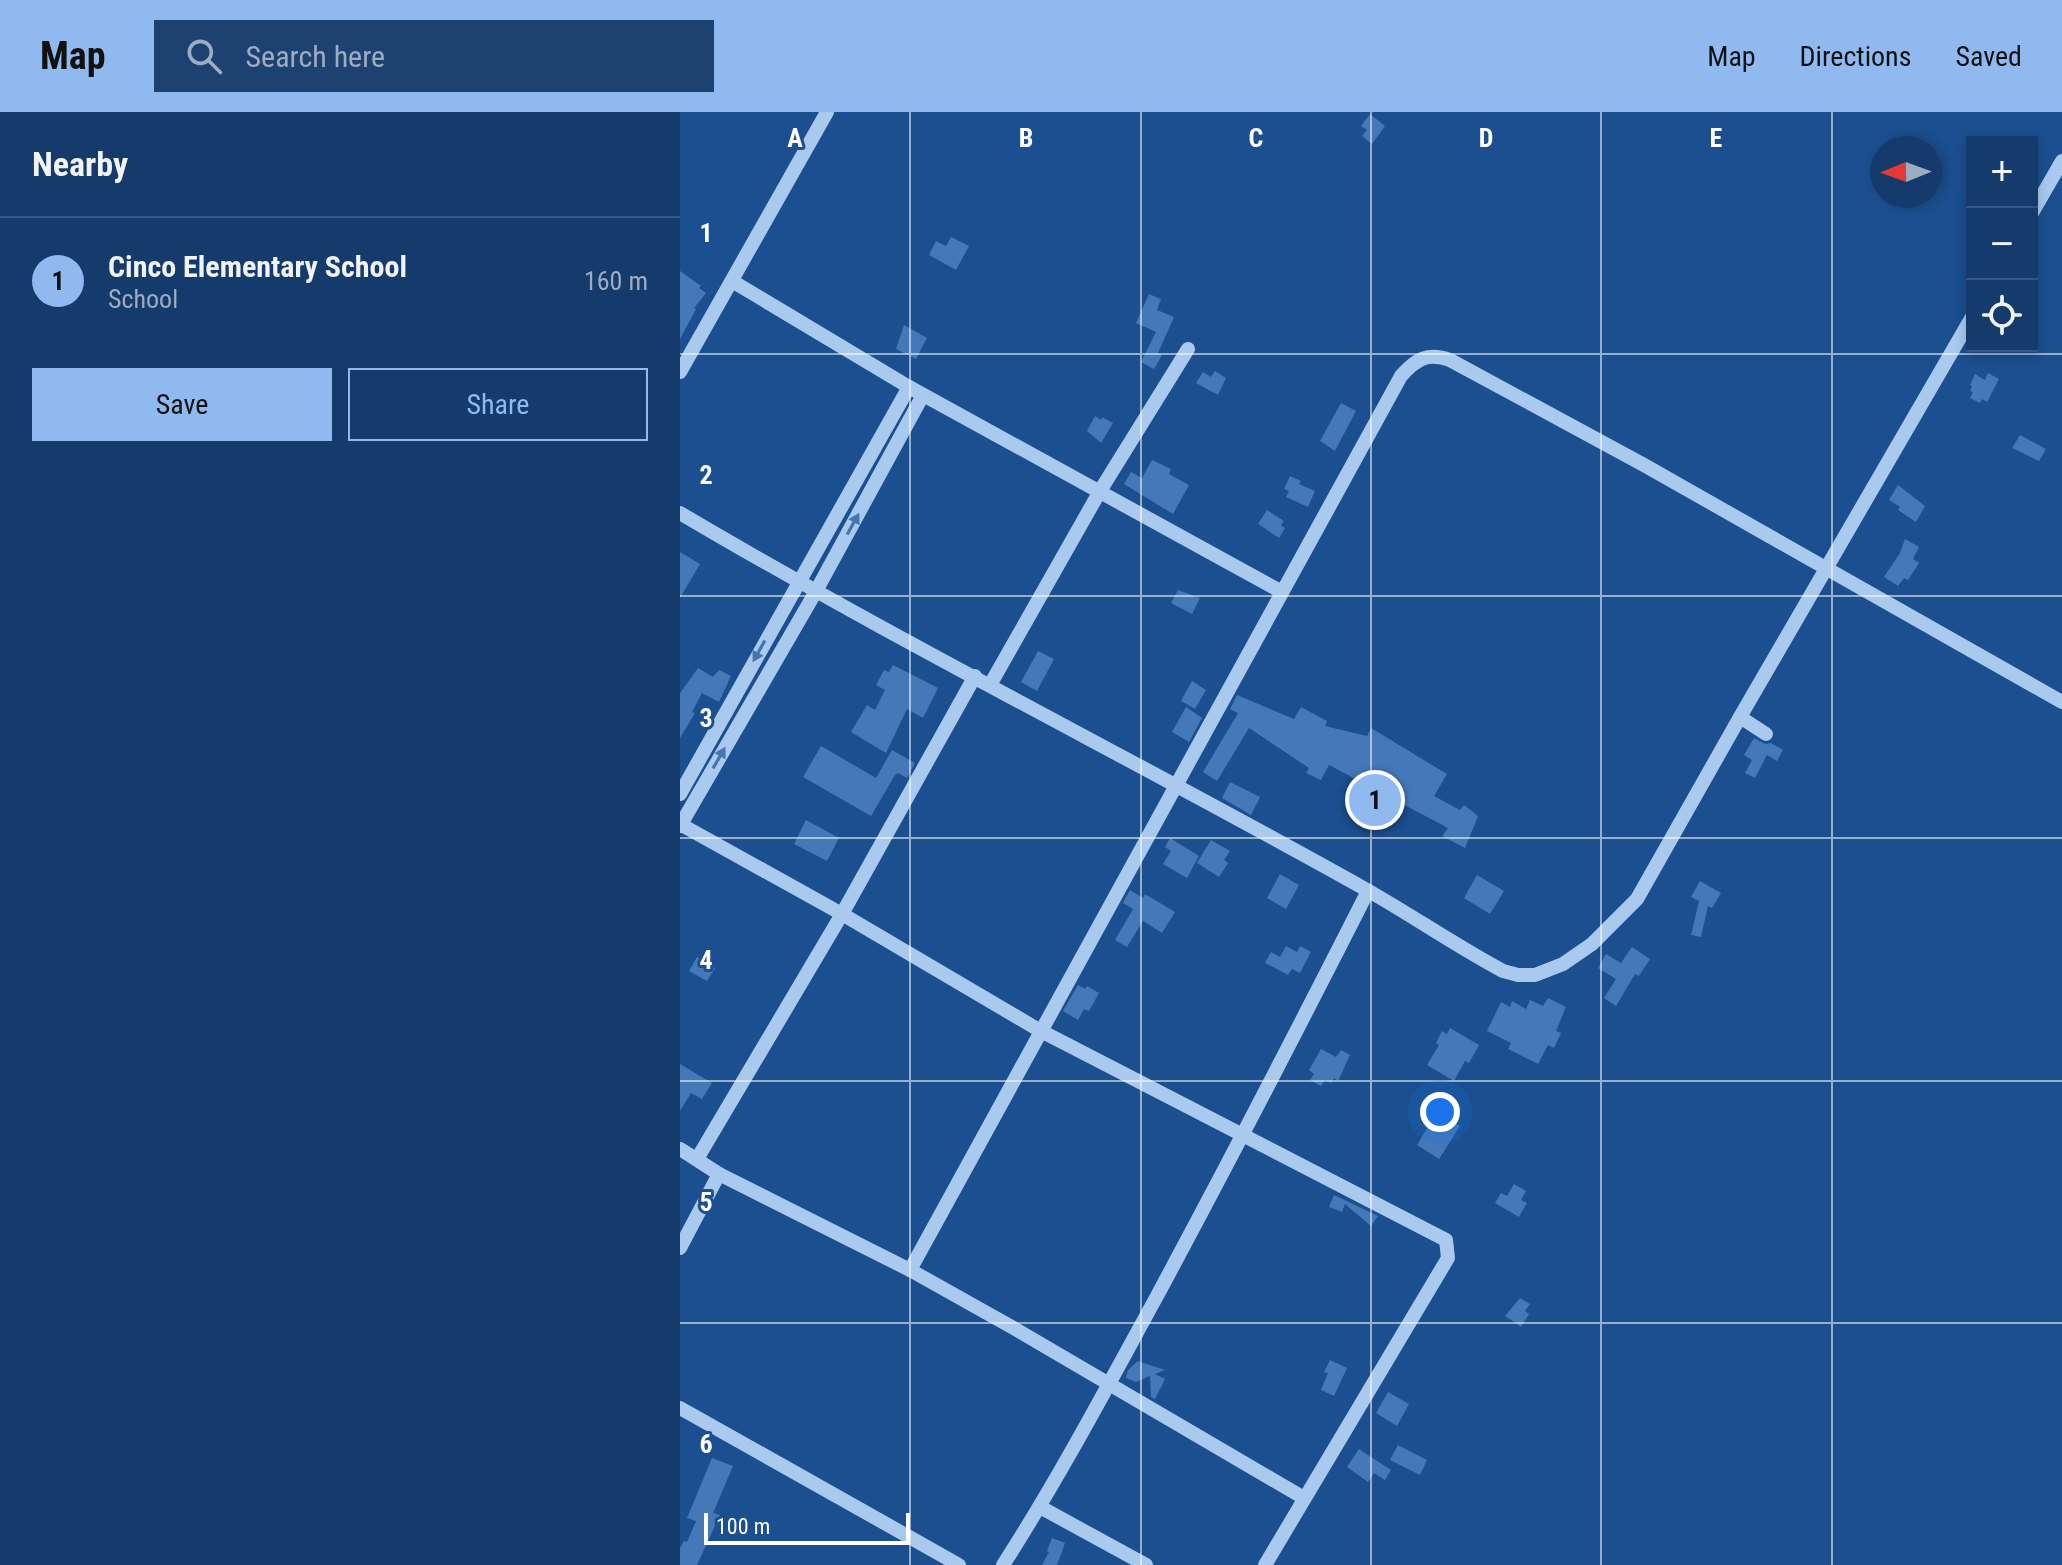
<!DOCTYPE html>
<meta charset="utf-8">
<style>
body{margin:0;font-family:"Roboto Condensed",sans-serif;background:#1d4271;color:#f1f3f6}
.controls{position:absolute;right:24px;top:24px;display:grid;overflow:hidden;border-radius:0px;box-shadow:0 4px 12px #0003}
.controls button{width:72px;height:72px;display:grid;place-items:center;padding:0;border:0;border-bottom:2px solid #33557e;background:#143b6b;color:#f1f3f6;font:40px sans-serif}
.compass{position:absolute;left:1190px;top:24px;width:72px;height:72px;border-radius:50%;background:#143b6b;box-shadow:0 4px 12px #0003;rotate:269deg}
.scale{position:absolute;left:24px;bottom:20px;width:206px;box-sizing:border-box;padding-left:8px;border:4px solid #fff;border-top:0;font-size:22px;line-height:28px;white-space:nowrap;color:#fff;-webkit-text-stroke:6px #1b4f8f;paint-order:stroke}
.you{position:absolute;left:760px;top:1000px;width:28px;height:28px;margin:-20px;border:6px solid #fff;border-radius:50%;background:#1a73e8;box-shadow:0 0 0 12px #1a73e833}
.badge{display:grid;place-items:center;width:52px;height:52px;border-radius:50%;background:#90b9f0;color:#111;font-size:26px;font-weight:700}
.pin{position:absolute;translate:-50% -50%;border:4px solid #fff;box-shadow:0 2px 8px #0006}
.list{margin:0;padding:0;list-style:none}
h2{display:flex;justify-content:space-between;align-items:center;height:104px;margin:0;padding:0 32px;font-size:34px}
h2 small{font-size:26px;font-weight:400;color:#9dadc1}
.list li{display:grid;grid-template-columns:52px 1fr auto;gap:24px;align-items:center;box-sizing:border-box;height:128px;padding:0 32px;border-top:2px solid #33557e}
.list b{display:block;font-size:30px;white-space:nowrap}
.list p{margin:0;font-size:26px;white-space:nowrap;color:#9dadc1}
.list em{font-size:26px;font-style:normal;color:#9dadc1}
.actions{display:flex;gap:16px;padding:24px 32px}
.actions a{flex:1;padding:18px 0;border:2px solid #90b9f0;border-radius:0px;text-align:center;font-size:28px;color:#90b9f0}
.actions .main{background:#90b9f0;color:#111}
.icon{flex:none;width:44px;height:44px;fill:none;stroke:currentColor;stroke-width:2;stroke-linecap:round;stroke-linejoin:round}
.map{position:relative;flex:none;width:1382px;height:1453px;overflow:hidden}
header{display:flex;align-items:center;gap:48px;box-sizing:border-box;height:112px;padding:0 40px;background:#90b9f0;color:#111}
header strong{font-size:38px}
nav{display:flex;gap:44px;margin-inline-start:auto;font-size:28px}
.search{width:560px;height:72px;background:#1d4271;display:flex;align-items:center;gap:20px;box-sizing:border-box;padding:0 28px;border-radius:0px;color:#9dadc1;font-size:30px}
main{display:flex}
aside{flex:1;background:#143b6b}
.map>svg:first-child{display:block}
.building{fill:#4478b7}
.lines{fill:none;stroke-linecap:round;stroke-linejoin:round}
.minor{stroke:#a9c9ee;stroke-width:14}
.oneway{fill:#4674ac}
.grid{fill:none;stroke:#fff;stroke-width:2;stroke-opacity:0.55}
.grid-label{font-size:26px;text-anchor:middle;font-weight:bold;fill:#fff;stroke:#1b4f8f;stroke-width:6;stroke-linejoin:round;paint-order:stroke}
</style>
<header>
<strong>Map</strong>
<div class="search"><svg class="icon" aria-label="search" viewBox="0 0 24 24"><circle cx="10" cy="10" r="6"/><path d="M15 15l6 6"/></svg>Search here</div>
<nav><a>Map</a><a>Directions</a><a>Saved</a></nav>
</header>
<main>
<aside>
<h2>Nearby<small></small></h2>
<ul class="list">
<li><span class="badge">1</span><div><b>Cinco Elementary School</b><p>School</p></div><em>160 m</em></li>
</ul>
<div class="actions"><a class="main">Save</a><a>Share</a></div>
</aside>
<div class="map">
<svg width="1382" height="1453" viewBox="0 0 1382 1453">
<rect width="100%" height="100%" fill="#1b4f8f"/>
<g class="building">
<path d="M690 2 705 14 692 32 682 24 687 18 681 14Z"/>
<path d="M271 125 289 134 276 158 249 143 256 129 266 134Z"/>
<path d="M0 159 21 174 19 176 26 181 14 196 16 197 0 227Z"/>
<path d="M469 182 481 187 477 198 494 205 478 241 482 243 474 257 461 250 476 220 456 211Z"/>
<path d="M224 213 247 226 236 247 216 237Z"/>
<path d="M535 259 546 266 538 283 516 271 523 260 531 265Z"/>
<path d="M1308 261 1319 267 1307 290 1302 287 1300 291 1290 286 1293 280 1290 279 1292 274 1290 273 1295 262 1305 268Z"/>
<path d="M661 291 676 299 655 339 640 329Z"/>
<path d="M415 304 421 308 422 305 433 311 421 331 407 319Z"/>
<path d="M1340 323 1366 337 1359 349 1332 336Z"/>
<path d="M472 348 491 357 489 362 509 373 493 402 444 372 451 360 462 366Z"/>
<path d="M610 364 621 369 619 372 635 379 628 395 606 385 609 379 604 377Z"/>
<path d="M1218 373 1245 394 1236 410 1218 398 1220 395 1209 388Z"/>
<path d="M587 398 604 409 601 413 605 416 599 426 578 412Z"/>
<path d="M1225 427 1239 435 1233 447 1239 451 1228 468 1224 466 1218 474 1204 465 1220 441Z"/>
<path d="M0 440 20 452 0 486Z"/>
<path d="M498 478 520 486 512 502 491 491Z"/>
<path d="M358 539 374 547 357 579 341 570Z"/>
<path d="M213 553 258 576 243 606 227 597 206 641 171 620 187 593 195 598 205 578 196 573 204 558 209 560Z"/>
<path d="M18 556 33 565 39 558 51 564 39 590 22 581 12 600 15 601 0 626V581Z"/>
<path d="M512 569 526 578 515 597 501 589Z"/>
<path d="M557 583 614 607 621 595 647 609 645 614 687 624 691 616 767 662 754 684 780 698 784 693 798 704 785 736 762 724 768 716 649 653 641 668 626 661 629 656 569 616 537 669 523 660 558 601 550 597Z"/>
<path d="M506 595 522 606 509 630 492 620Z"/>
<path d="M1074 626 1085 632 1091 631 1103 638 1097 649 1087 643 1075 666 1065 661 1072 648 1064 643Z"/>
<path d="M141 634 196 666 212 638 235 651 227 666 218 661 215 663 191 704 123 665Z"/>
<path d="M550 670 580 685 571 703 542 686Z"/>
<path d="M126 708 159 726 147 749 114 732Z"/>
<path d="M490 726 519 744 507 766 483 752 491 739 485 735Z"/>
<path d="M531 728 550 739 544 748 548 751 539 765 517 751Z"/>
<path d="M600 762 619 773 606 797 587 786Z"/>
<path d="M797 763 824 779 810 802 784 786Z"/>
<path d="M1020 769 1041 781 1032 796 1028 794 1021 825 1011 823 1019 789 1011 785Z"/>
<path d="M450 778 463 786 465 782 495 800 482 821 463 809 447 835 435 828 453 797 443 791Z"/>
<path d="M606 834 617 840 620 834 631 840 620 861 612 857 608 863 585 851 591 840 600 845Z"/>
<path d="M952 835 970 847 959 864 955 862 936 894 924 886 936 867 918 856 926 842 941 851Z"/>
<path d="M17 845 35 856 27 869 9 859Z"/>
<path d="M398 873 405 877 407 874 419 881 409 899 404 897 398 908 383 899Z"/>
<path d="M868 886 886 895 876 919 881 921 874 936 868 933 858 952 828 937 831 931 807 919 821 890 830 895 832 889 846 897 850 888 863 894Z"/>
<path d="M770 916 799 933 789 951 785 949 774 969 747 953 759 933 756 931 762 919 767 922Z"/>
<path d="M641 937 656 945 661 938 670 943 658 969 654 966 651 971 645 968 641 974 630 968 634 962 629 958Z"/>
<path d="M0 952 32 971 22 987 11 981 0 999Z"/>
<path d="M757 1000 780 1014 759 1047 737 1033Z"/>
<path d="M834 1072 846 1079 841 1088 847 1091 839 1105 815 1091 821 1081 827 1084Z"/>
<path d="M654 1083 698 1104 691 1114 665 1092 662 1100 649 1095Z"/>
<path d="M840 1186 850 1192 845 1199 849 1202 841 1215 825 1204Z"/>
<path d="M650 1248 667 1256 654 1284 641 1278 648 1261 644 1260Z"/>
<path d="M458 1249 485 1258 475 1262 485 1267 475 1287 471 1285 470 1264 456 1270 446 1266 448 1258Z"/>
<path d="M708 1280 729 1292 717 1314 696 1301Z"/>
<path d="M718 1333 747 1348 740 1363 710 1348Z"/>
<path d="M679 1337 711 1358 705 1368 694 1361 688 1370 667 1355Z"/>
<path d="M32 1346 53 1354 33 1401 40 1403 17 1453H0V1436L4 1429 7 1430 16 1409 7 1406Z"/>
<path d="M372 1426 385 1431 377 1453H362L369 1440 367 1439Z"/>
</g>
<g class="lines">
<g class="minor">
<path d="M1352 101 1382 49"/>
<path d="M52 169 229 275 602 480"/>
<path d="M0 260 147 0"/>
<path d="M0 401C225 534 459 650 687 778 733 804 776 834 823 859L838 863H855L883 852 912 832 957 787 1060 605 1292 205"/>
<path d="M310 573 420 379 508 237"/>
<path d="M1060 605 1086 622"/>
<path d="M0 682 229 275"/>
<path d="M0 712 162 802 359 918 766 1128 768 1146 585 1453"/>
<path d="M0 714 135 481 243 283"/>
<path d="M0 1037 39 1062 230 1158 337 1218 624 1386"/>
<path d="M17 1047 162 802 295 564"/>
<path d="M0 1136 39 1062"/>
<path d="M230 1158 721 264C736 247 748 240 770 248L964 353 1382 590"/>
<path d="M0 1296 279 1453"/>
<path d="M360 1395 466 1453"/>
<path d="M323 1453C379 1366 427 1275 477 1184 549 1050 619 915 688 779"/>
</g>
</g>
<defs><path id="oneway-solid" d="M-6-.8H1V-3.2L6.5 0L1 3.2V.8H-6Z" transform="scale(2)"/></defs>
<g class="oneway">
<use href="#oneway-solid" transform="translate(173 412) rotate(-61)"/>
<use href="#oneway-solid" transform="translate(79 539) rotate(119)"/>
<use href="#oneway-solid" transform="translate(39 646) rotate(-60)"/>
</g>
<path class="grid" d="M230 0V1453M461 0V1453M691 0V1453M921 0V1453M1152 0V1453M0 242H1382M0 484H1382M0 726H1382M0 969H1382M0 1211H1382"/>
<g class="grid-label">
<text x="115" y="35">A</text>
<text x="346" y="35">B</text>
<text x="576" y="35">C</text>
<text x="806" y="35">D</text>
<text x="1036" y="35">E</text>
<text x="26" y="130">1</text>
<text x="26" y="372">2</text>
<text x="26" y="615">3</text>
<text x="26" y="857">4</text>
<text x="26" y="1099">5</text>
<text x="26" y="1341">6</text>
</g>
</svg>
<div class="controls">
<button>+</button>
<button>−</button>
<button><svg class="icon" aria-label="locate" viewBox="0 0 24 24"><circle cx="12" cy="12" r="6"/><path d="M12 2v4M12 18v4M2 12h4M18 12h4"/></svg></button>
</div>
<svg class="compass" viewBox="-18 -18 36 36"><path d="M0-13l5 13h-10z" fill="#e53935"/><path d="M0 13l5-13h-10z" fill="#9dadc1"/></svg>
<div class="scale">100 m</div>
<div class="you"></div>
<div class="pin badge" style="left:695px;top:688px">1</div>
</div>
</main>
